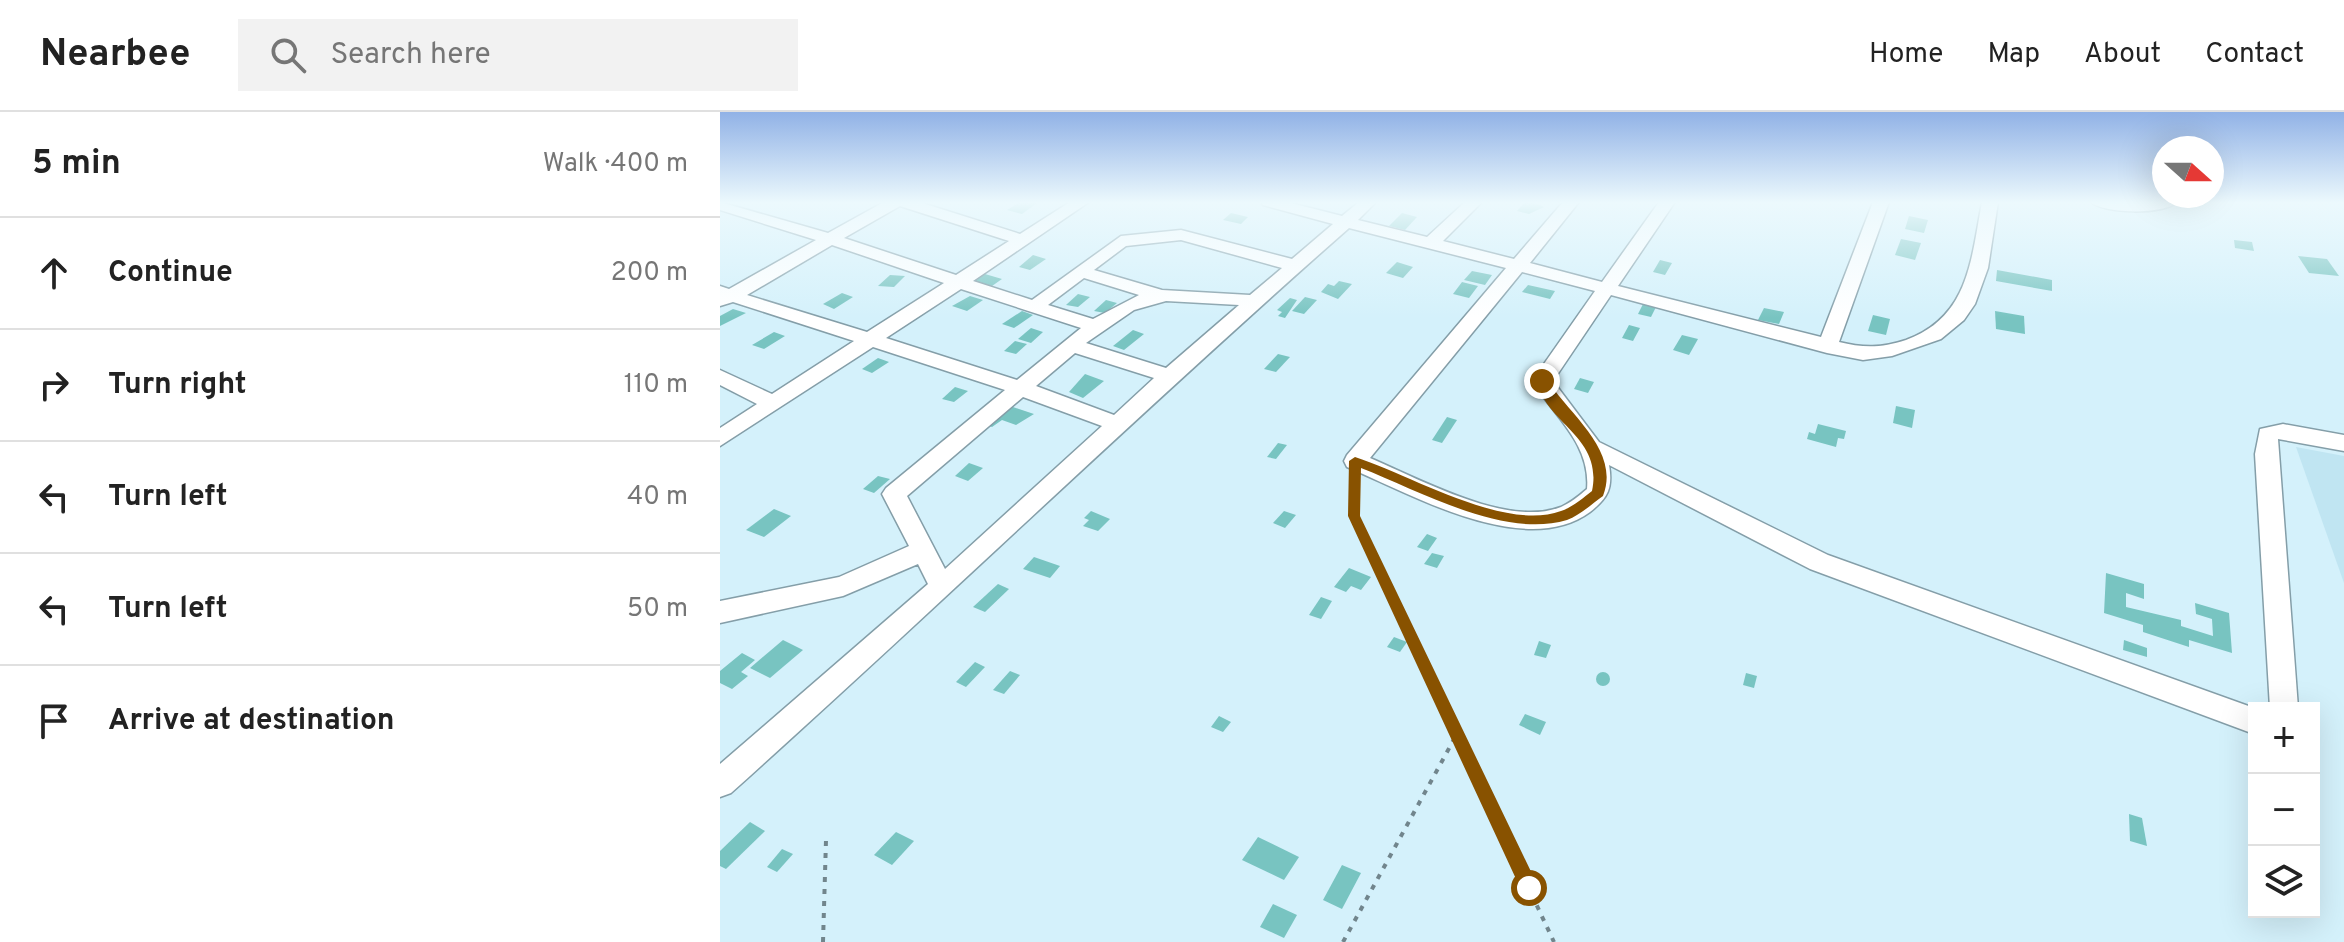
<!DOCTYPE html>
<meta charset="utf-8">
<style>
body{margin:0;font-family:Overpass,sans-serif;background:#f2f2f2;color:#222}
.controls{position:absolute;right:24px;bottom:24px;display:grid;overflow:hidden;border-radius:0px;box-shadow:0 8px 32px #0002}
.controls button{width:72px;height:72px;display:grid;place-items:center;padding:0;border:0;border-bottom:2px solid #e0e0e0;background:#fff;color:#222;font:40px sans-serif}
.compass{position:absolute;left:1432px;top:24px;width:72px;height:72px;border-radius:50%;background:#fff;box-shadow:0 8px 32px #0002;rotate:111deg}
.stop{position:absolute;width:24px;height:24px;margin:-18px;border:6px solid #885200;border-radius:50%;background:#fff}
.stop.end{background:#885200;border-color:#fff;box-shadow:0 2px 8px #0008}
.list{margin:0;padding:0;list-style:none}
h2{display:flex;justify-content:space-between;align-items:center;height:104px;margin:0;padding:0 32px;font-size:34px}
h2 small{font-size:26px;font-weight:400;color:#767676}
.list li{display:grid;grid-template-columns:52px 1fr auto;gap:24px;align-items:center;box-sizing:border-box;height:112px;padding:0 32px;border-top:2px solid #e0e0e0}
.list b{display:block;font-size:30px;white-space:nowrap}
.list em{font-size:26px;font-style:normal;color:#767676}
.icon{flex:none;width:44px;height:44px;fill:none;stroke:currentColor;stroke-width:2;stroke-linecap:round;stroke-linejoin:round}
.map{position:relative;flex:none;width:1624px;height:830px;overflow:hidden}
header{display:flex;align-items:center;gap:48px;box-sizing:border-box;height:112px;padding:0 40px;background:#fff;border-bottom:2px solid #e0e0e0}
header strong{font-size:38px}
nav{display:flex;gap:44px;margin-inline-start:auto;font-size:28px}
.search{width:560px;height:72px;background:#f2f2f2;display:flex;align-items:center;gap:20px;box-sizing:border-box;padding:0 28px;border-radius:0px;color:#767676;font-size:30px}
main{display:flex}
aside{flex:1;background:#fff}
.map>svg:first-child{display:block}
.built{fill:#c0e5f2}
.building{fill:#78c4c1}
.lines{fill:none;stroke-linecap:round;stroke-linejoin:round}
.minor-casing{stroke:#849ea8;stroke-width:3}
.path-far1{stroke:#71858c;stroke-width:3;stroke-dasharray:4 6;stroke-linecap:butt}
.path{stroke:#71858c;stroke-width:4;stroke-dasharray:5 7;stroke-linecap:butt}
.minor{fill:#fff;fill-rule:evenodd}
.route{fill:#885200}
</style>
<header>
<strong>Nearbee</strong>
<div class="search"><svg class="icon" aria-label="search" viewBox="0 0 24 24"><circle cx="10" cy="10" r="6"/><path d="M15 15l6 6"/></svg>Search here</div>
<nav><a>Home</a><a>Map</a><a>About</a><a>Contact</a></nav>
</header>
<main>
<aside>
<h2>5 min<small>Walk · 400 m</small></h2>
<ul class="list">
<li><svg class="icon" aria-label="ahead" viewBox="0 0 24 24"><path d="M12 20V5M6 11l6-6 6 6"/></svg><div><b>Continue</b></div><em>200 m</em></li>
<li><svg class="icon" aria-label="right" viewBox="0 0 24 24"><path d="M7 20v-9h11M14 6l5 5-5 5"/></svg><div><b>Turn right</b></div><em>110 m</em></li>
<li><svg class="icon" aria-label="left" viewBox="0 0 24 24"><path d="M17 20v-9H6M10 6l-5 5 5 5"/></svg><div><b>Turn left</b></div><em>40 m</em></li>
<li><svg class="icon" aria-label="left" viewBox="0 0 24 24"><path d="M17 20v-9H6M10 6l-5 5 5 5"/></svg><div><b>Turn left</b></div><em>50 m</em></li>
<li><svg class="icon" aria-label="arrive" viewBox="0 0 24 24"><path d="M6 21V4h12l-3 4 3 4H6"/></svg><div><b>Arrive at destination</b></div></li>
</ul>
</aside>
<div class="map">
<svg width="1624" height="830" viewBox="0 0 1624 830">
<rect width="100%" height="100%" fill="#d4f1fb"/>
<path class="built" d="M1576 335 1624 344V471Z"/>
<g class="building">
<path d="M300 90H311L317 91 302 102 287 98Z"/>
<path d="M805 90 817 92 824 95 809 102 797 99Z"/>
<path d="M511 101 528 105 521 112 503 108Z"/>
<path d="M682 101 697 105 685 118 669 114Z"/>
<path d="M1189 104 1208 108 1204 121 1185 117Z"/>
<path d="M1181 127 1201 131 1195 148 1175 143Z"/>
<path d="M1514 128 1532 130 1534 139 1515 136Z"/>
<path d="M313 143 326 147 310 158 299 155Z"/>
<path d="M1578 144 1607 147 1619 164 1589 161Z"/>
<path d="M940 148 952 151 945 163 933 160Z"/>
<path d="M677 150 693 155 683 166 666 161Z"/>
<path d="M1277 158 1332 168V179L1276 169Z"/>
<path d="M752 159 772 163 765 173 744 168Z"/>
<path d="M265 162 282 167 272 174 255 169Z"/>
<path d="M170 163 185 164 174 175 158 174Z"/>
<path d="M619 169 632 172 618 187 601 180 608 172 614 174Z"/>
<path d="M742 170 758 174 749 186 733 182Z"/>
<path d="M808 173 835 179 830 187 802 180Z"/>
<path d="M122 181 133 185 114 197 103 192Z"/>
<path d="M358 182 370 185 358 195 346 193Z"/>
<path d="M250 184 263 188 247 199 232 194Z"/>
<path d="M585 185 597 188 584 202 572 199Z"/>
<path d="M570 186 577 188 565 206 558 204 562 200 557 198Z"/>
<path d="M386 188 397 191 385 201 374 199Z"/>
<path d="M923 192 936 195 931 205 918 202Z"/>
<path d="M1044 196 1064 200 1059 212 1038 208Z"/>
<path d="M13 197 26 201 0 214V204Z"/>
<path d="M302 199 313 203 294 216 282 212Z"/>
<path d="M1275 199 1304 204 1305 222 1276 217Z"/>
<path d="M1153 203 1170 207 1166 223 1148 219Z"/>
<path d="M909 213 920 216 913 229 902 226Z"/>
<path d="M311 216 323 220 311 231 298 227Z"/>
<path d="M413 218 424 222 404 238 393 234Z"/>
<path d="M54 220 65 224 44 237 32 233Z"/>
<path d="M962 223 978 227 969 243 953 238Z"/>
<path d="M295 229 307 232 296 242 284 239Z"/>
<path d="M558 242 570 245 556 260 544 257Z"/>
<path d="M158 246 169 250 152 261 142 257Z"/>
<path d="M365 262 384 269 363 286 349 280Z"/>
<path d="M860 266 874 270 868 281 854 277Z"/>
<path d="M235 275 248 279 234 290 222 287Z"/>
<path d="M290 294 314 302 296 313 282 308 272 315 267 313Z"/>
<path d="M1176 294 1195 298 1192 316 1173 311Z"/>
<path d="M727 305 737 308 722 331 712 328Z"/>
<path d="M1098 312 1126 319 1124 327 1118 326 1116 335 1087 327 1089 320 1095 322Z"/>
<path d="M558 331 567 333 556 347 547 345Z"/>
<path d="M249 351 263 356 248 369 235 364Z"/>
<path d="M158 364 170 367 154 381 143 377Z"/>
<path d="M54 397 71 404 44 425 26 418Z"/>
<path d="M371 399 390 407 378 419 363 414 369 408 364 406Z"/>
<path d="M564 399 576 403 565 416 553 411Z"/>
<path d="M707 422 717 426 708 439 697 435Z"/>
<path d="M712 441 724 444 717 456 704 452Z"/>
<path d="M314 445 340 454 330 466 303 457Z"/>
<path d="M629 456 651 465 641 478 631 474 626 480 614 475Z"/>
<path d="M1386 461 1424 472V487L1406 481V495L1461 508V514L1493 524 1492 507 1476 502 1475 491 1509 501 1512 541 1469 528V535L1423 520V513L1384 501Z"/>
<path d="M278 472 289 477 265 500 253 495Z"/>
<path d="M601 485 612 489 601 507 589 503Z"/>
<path d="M674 525 687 530 680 540 667 535Z"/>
<path d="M63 528 83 538 50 566 30 556Z"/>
<path d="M1404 528 1427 536V545L1403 538Z"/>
<path d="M819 529 831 533 826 546 814 543Z"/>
<path d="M22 541 35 548 21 560 28 564 12 577 0 571V559Z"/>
<path d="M255 550 265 555 246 575 236 570Z"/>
<path d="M290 559 300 563 284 582 273 578Z"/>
<circle cx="883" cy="567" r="7"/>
<path d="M1026 561 1037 564 1034 576 1023 573Z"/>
<path d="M805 602 826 610 820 623 799 613Z"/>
<path d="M499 604 511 610 503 620 491 615Z"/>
<path d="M1409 702 1422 706 1427 734 1410 729Z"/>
<path d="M30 710 45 719 6 757 0 754V739Z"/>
<path d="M176 720 194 729 172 753 154 743Z"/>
<path d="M538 725 579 745 564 768 522 748Z"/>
<path d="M62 737 73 742 57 760 47 755Z"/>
<path d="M622 753 641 761 622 797 603 788Z"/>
<path d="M553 792 577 803 564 826 540 815Z"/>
</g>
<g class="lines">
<g class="minor-casing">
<g id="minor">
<path d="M0 90 108 121 164 90H199L300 122 350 90H369L253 169 312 188 401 124 461 118 572 147 613 112 543 93 541 90H567L622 104 639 90H656L638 108 707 125 745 90H762L723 129 794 147 843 90H859L810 151 882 170 939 90H955L898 174 1101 225 1153 90H1169L1119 230C1143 236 1162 236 1186 228 1249 205 1251 148 1262 90H1278L1268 156 1255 192 1244 208 1221 227 1172 244 1143 248 1107 241 891 183 833 269 879 330 1108 443 1534 596V622L1090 457 889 353C893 376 888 386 870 400 805 448 691 382 627 355L624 349 627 343 786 156 629 116C420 300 219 494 11 681L0 685V652L208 472 198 452 123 484 0 511V489L119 465 189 434 162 382 166 376 285 278 153 235 0 334V316L37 292 0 273V258L52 282 134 229 13 190 0 194V174L9 177 96 128 0 98ZM180 94 289 129 236 163 124 126ZM461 128 562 156 530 183 442 178 374 158 406 134ZM112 133 224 171 147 220 27 183ZM802 160 875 179 812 269C834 304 871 332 867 377 859 384 850 391 841 395 787 416 700 367 650 346ZM364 166 419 183 373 207 328 193ZM241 177 361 216 297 268 166 226ZM446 189 519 193 446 256 366 231 414 198ZM355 241 434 266 394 303 316 274ZM303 285 382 314 225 457 187 384Z"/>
<path d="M1371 90H1457C1444 103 1384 102 1371 90Z"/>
<path d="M1563 312 1624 323V339L1558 327 1578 596H1550L1535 342 1540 317Z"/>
</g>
</g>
<path class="path-far1" d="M635 365 634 404 690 524"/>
<g class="path">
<path d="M689 522 834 830"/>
<path d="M103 830 106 728"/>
<path d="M623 830 738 620"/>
</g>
<use href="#minor" class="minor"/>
</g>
<linearGradient id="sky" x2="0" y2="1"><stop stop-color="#91b2e6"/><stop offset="0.44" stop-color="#ecf9fd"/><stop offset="1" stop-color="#ecf9fd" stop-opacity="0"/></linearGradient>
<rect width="1624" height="206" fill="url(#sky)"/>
<path class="route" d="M818 266H826C848 302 901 338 883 384 872 392 860 403 847 408 784 427 700 379 641 356L640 404 816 770V782L809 785 803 782 628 404 629 349 635 345C691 363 785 420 841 399 853 395 863 386 872 379 884 322 819 309 818 266Z"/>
</svg>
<div class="controls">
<button>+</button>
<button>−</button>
<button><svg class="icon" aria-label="layers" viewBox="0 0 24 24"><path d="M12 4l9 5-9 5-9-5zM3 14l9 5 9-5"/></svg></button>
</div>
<svg class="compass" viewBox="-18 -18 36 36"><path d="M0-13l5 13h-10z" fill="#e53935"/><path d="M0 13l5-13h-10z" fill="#767676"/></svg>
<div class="stop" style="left:809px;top:776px"></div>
<div class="stop end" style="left:822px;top:269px"></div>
</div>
</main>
